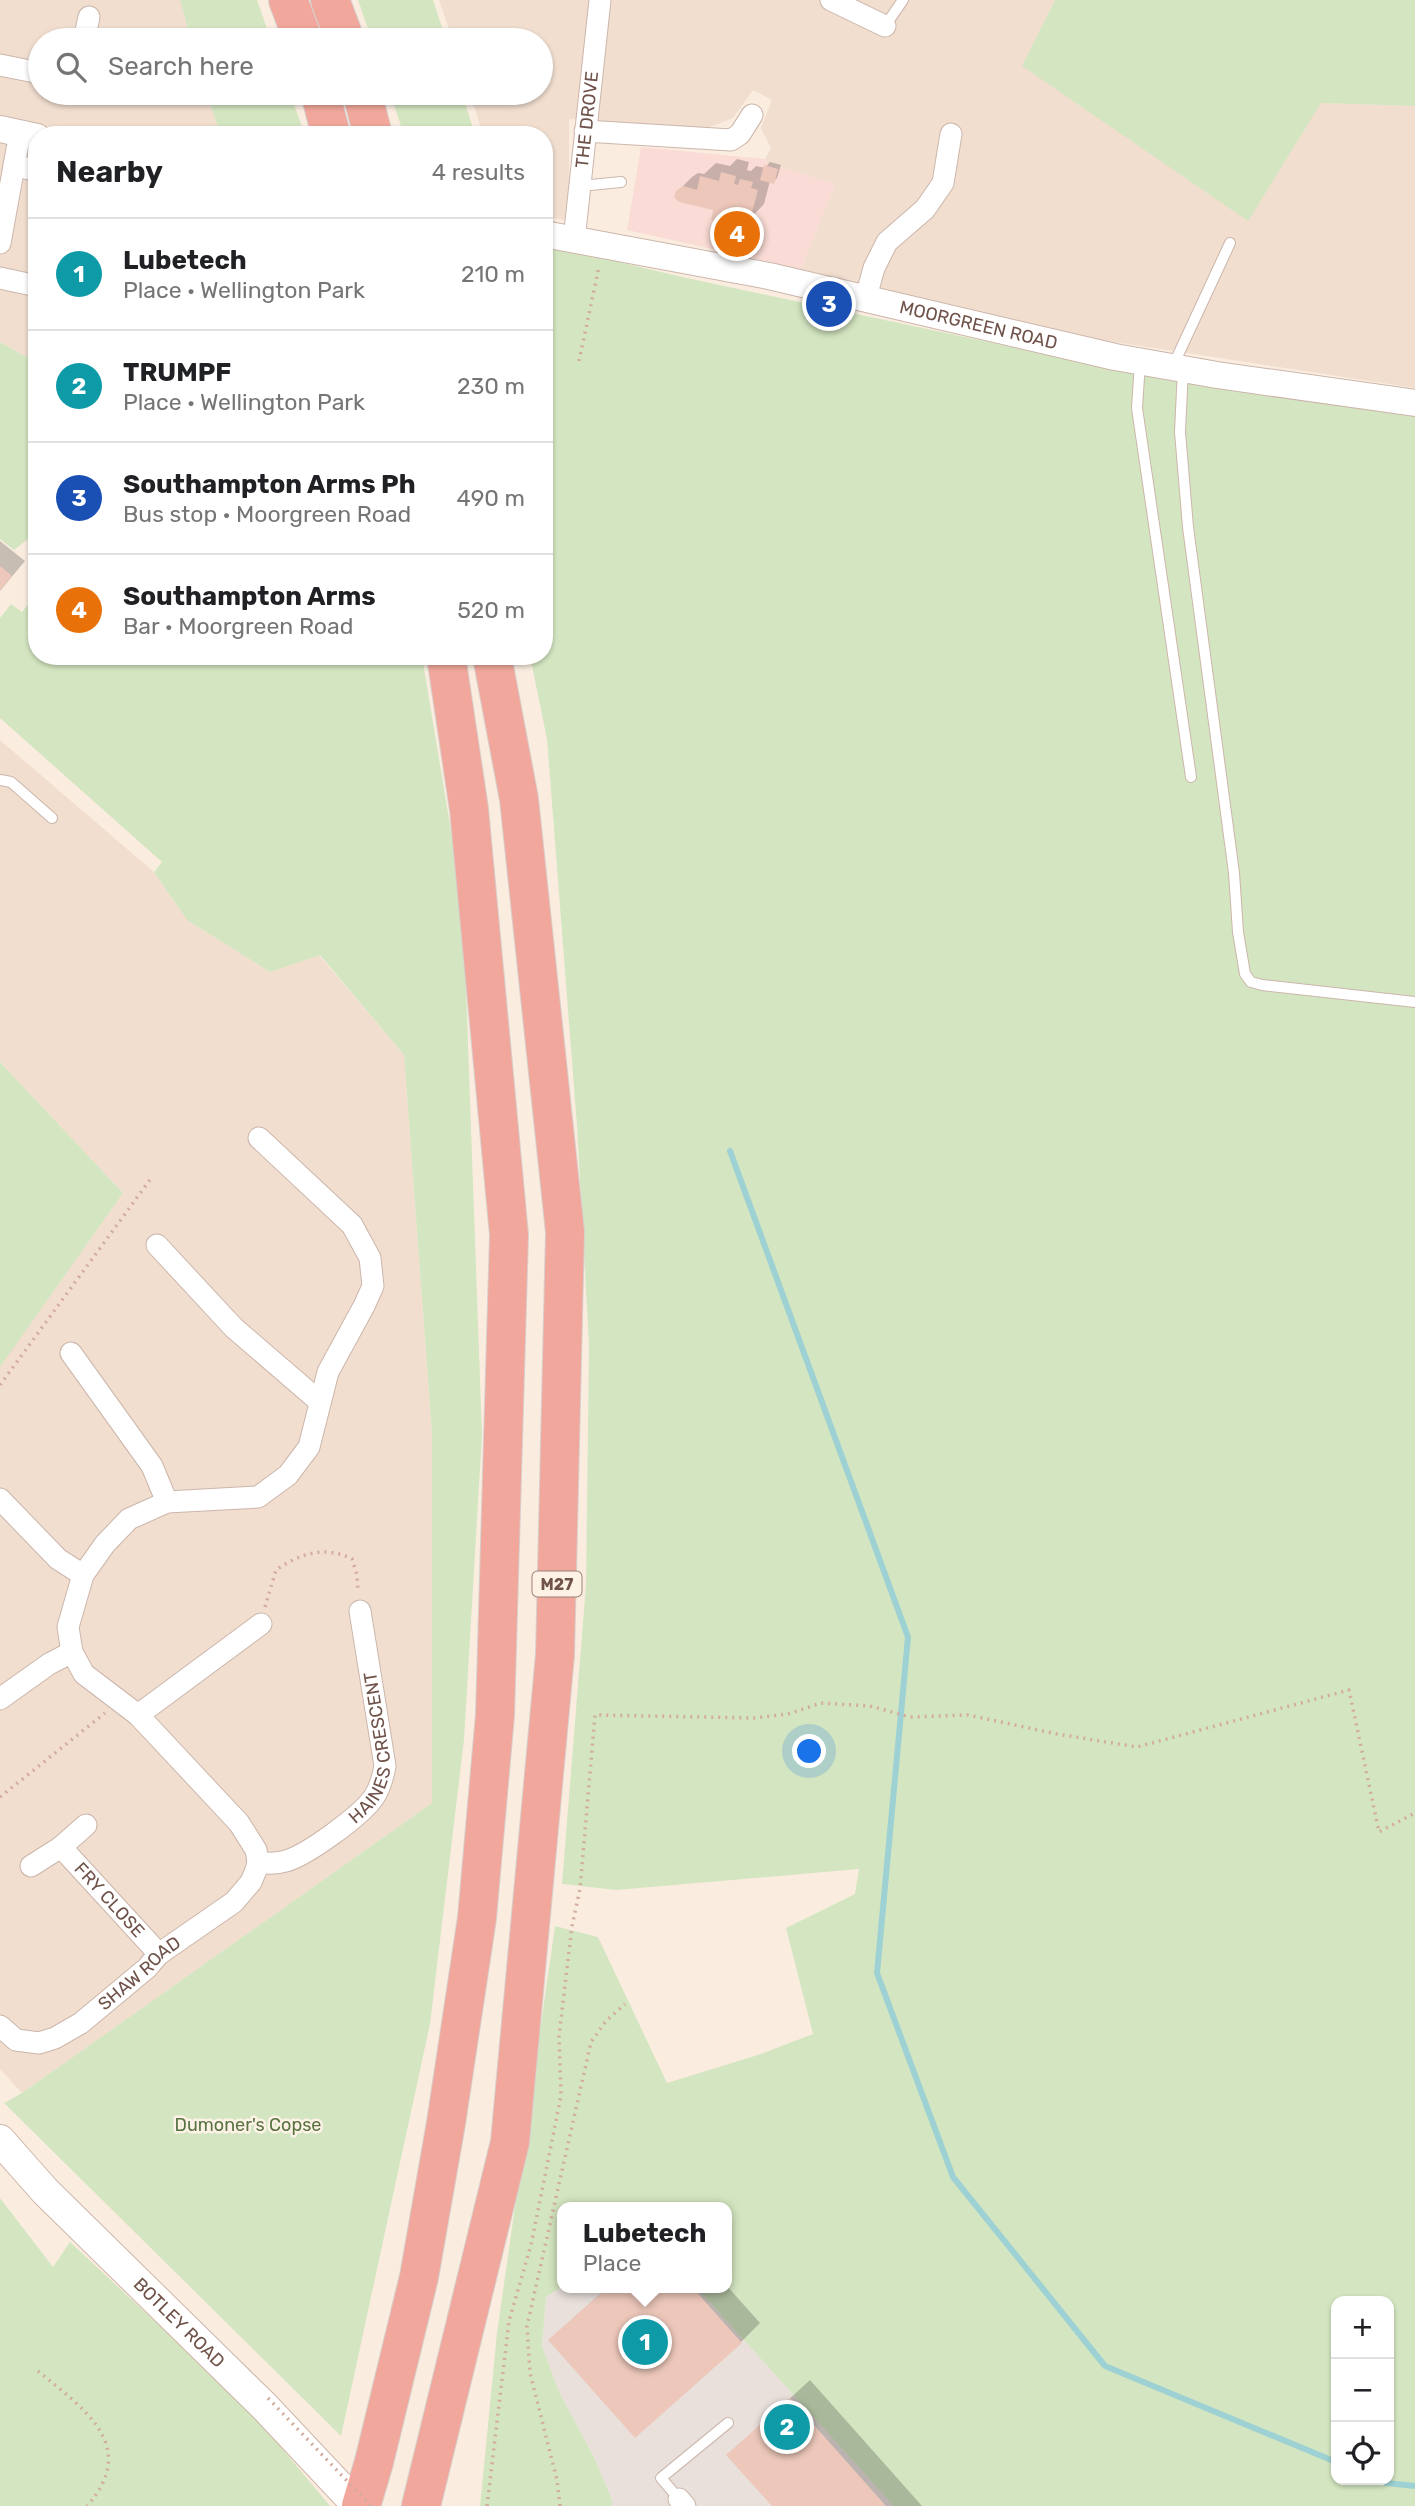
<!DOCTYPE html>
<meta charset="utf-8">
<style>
body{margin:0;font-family:Rubik,sans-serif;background:#f6f6f6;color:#202124}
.controls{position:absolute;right:21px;bottom:21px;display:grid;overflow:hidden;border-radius:14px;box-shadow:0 2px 5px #0004}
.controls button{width:63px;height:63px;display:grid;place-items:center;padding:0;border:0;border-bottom:2px solid #e0e0e0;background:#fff;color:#202124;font:35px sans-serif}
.you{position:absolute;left:810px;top:1752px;width:24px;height:24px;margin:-18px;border:5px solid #fff;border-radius:50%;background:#1a73e8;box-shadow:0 0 0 10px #1a73e833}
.badge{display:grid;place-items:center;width:46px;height:46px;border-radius:50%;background:#dd5c4d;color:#fff;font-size:23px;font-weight:700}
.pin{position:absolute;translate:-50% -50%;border:4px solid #fff;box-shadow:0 2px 7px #0006}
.popup{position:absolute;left:557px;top:2202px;width:175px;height:91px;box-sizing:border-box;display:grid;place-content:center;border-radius:14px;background:#fff;filter:drop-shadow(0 2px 5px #0005);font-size:23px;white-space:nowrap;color:#757577}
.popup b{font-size:26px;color:#202124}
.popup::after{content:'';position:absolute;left:50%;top:100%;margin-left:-14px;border:14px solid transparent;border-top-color:#fff}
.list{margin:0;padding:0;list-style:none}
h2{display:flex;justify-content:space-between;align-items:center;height:91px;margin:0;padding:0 28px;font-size:30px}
h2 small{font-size:23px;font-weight:400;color:#757577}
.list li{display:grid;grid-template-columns:46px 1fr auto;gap:21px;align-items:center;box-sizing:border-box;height:112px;padding:0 28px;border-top:2px solid #e0e0e0}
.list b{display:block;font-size:26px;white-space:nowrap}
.list p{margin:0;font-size:23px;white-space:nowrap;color:#757577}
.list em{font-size:23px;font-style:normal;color:#757577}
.icon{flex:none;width:38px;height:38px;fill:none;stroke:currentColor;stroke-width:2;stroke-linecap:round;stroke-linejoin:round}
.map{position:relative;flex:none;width:1415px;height:2506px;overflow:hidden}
.search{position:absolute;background:#fff;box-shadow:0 2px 5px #0004;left:28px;top:28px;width:525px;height:77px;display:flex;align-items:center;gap:18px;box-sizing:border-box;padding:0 24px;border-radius:38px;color:#757577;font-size:26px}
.panel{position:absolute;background:#fff;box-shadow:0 2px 5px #0004;left:28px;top:126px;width:525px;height:539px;border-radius:28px}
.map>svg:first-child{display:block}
.residential{fill:#f1decf}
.commercial{fill:#fadbd5}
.industrial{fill:#e9e0dc}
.green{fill:#d4e6c1;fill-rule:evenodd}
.shadow{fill:#0003}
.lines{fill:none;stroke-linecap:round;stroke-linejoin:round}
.stream{stroke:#9ed1d3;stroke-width:6}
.building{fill:#edc8ba}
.service-casing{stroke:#ccb6ab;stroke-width:12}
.minor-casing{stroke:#ccb6ab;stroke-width:23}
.tertiary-casing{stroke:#ccb6ab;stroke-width:28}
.secondary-casing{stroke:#cfb5a9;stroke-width:32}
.motorway-casing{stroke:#d7cfcc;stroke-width:40}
.path{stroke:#d2ac9e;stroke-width:3.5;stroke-dasharray:2 5;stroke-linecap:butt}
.service{stroke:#fff;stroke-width:10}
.minor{stroke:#fff;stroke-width:21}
.tertiary{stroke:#fff;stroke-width:26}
.secondary{stroke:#fff;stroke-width:30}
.motorway{stroke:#f1a79b;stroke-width:38}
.path-bridge{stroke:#d2ac9e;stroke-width:3.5;stroke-dasharray:2 5;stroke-linecap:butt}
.labels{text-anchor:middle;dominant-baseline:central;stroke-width:5;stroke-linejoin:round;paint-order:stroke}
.shield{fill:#fef1e6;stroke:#9a8279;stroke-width:2}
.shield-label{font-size:16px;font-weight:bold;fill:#6f524a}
.street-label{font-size:18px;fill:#6f524a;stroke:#fef1e6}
.park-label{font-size:18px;fill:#577442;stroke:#fef1e6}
</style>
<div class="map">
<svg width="1415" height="2506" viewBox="0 0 1415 2506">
<rect width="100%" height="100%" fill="#faede0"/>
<g class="residential">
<path d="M0 0H180L191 40H40V93H206L221 135H37V363L0 342Z"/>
<path d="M439 0H1055L1023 66 1321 103 1415 106V388L1069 335 801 269 835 184 766 163 765 159 771 148 761 128 772 100 753 90 733 118 705 129 569 119V221L544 216V135H483L470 93H541V40H453Z"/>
<path d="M0 740 154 872 187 920 270 972 319 955 404 1055 432 1434V1803L22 2093 0 2069V1366L123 1193 0 1062Z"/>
</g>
<path class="commercial" d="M641 147 765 159 766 163 835 184 801 269 627 230Z"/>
<path class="industrial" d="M563 2286V2288H697L894 2506H612V2500L594 2457 560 2394 542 2346 546 2297Z"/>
<g class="green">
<path d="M180 0H257L271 40H191Z"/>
<path d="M358 0H433L446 40H372Z"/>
<path d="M1055 0H1415V106L1321 103 1248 221 1022 66Z"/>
<path d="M206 93H290L305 135H221Z"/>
<path d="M390 93H462L475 135H404Z"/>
<path d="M544 244 682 277 1167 380 1415 411V2506H894L697 2288H727V2207H563V2286L546 2297 542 2346 560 2394 594 2457 612 2500V2506H480L497 2333 555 1926 598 1937 667 2083 761 2054 813 2034 786 1928 855 1894 859 1869 616 1890 562 1884 586 1585 589 1345 577 1126 547 739 530 656H544ZM1336 2301H1389V2480H1336Z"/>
<path d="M0 342 37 363V537L33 535 14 550 0 539Z"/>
<path d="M37 593V656H422L463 904 482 1435 464 1740 430 2024 341 2436 4 2103 22 2093 432 1803V1434L404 1055 320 955 270 972 187 920 154 872 162 862 0 718V618L11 604 22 612Z"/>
<path d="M0 1062 123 1193 0 1367Z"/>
<path d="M0 2198 53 2267 70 2242 250 2410 330 2506H0Z"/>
</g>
<g class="shadow">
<path d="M737 159 749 162 747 170 751 171 756 166 765 168 770 162 781 165 777 178 773 182 770 181 764 204 743 226 715 209 677 192 692 177 698 173 704 174 716 163 730 166Z"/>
<path d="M0 541 25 561 0 591Z"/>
<path d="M727 2286 760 2323 741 2342 570 2321 607 2288Z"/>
<path d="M810 2380 922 2506H774L728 2455Z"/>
</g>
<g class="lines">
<g class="stream">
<path d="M730 1151 908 1637 877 1973 953 2177 1105 2366 1336 2462"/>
<path d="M1379 2480 1386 2483 1415 2486"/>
</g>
</g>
<g class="building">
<path d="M764 165 778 169 774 184 760 180Z"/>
<path d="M721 172 736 176 734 184 738 185 740 179 753 182 751 188 758 190 750 220 746 221 744 228 711 220 713 210 679 202 674 197 676 191 683 186 697 190 700 176 719 181Z"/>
<path d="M0 566 12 576 0 590Z"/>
<path d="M607 2288H693L742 2343 635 2438 548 2340Z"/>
<path d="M790 2398 886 2506H772L726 2455Z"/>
</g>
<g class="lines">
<g class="service-casing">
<g id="service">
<path d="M885 26 903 0"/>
<path d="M580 186 621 182"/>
<path d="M1140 362 1137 408 1191 777"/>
<path d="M1172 368 1230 243"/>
<path d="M1183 369 1180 432 1188 527 1234 873 1238 932 1245 974 1251 982 1262 985 1415 1002"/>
<path d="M0 780 11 782 52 818"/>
<path d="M679 2499 661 2478 728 2423"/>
</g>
</g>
<g class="minor-casing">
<g id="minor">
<path d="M831 0 885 26"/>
<path d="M84 40 89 17"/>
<path d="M0 65 40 73"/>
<path d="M585 131 731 140 740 134 752 115"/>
<path d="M14 165 37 171"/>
<path id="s1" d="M574 240 600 0"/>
<path d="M0 243 20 133"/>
<path d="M0 278 37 286"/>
<path d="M866 297 874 268 887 242 925 209 943 183 951 134"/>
<path d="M157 1245 234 1328 320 1402"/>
<path d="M71 1353 152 1466 167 1502"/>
<path d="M0 1499 58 1559 83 1575"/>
<path d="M0 1699 49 1664 72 1652"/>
<path d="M138 1715 261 1624"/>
<path id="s2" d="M86 1825 61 1847 159 1954"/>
<path id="s3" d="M258 1862C268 1864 276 1864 286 1861 307 1855 361 1816 374 1797 380 1788 383 1777 385 1766L360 1611"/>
<path d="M31 1866 61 1847"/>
<path id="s4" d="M0 2026 16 2040 39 2043 55 2038 81 2023 147 1968 159 1954 234 1902 251 1882 256 1870 258 1862 256 1850 239 1823 138 1715 84 1674 72 1652 68 1627 83 1575 105 1544 129 1519 167 1502 258 1497 288 1475 309 1447 328 1372 364 1306 373 1286 370 1258 352 1225 259 1138"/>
<path d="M679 2499 685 2506"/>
</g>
</g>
<g class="tertiary-casing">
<g id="tertiary">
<path d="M0 129 37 137"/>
<path id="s5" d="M544 234 769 276 1115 357 1217 375 1415 403"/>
</g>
</g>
<g class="secondary-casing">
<g id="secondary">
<path id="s6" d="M0 2140 45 2191 265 2407 358 2506"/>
</g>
</g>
<g class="motorway-casing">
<g id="motorway">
<path d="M288 0 303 40"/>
<path d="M330 0 345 40"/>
<path d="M320 93 331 135"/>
<path d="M362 93 373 135"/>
<path d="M361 2506 374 2462 419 2277 446 2123 477 1918 495 1715 509 1235 469 809 446 656"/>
<path d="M421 2506 510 2142 555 1655 565 1232 519 799 492 656"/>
</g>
</g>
<g class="path">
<path d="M579 361 599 267"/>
<path d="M0 1385 152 1177"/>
<path d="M265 1607 276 1570C299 1554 325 1545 352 1559L357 1575 358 1591"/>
<path d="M0 1797 105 1713"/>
<path d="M38 2371C84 2409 140 2446 87 2506"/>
<path d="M487 2506 509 2321 531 2245 561 2096 559 2036 572 1926 580 1889 595 1715 754 1718 788 1714 821 1703 870 1706 910 1717 968 1715 1057 1734 1137 1747 1349 1690 1379 1832 1415 1813"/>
<path d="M560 2506 557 2480 530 2373 527 2326 591 2042 606 2021 625 2004"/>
</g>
<use href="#service" class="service"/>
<use href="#minor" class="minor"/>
<use href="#tertiary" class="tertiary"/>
<use href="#secondary" class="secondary"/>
<use href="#motorway" class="motorway"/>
<path class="path-bridge" d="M268 2398 371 2506"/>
</g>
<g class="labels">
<rect class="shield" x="532.5" y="1571.5" width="49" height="25" rx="5"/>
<g class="shield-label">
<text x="557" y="1584">M27</text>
</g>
<g class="street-label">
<text stroke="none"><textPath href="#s1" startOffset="121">THE DROVE</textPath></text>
<text stroke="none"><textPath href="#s5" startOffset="444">MOORGREEN ROAD</textPath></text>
<text stroke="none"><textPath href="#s3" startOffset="186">HAINES CRESCENT</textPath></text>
<text stroke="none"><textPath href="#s2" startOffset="105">FRY CLOSE</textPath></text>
<text stroke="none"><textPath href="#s4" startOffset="168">SHAW ROAD</textPath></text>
<text stroke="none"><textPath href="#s6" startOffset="256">BOTLEY ROAD</textPath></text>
</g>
<g class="park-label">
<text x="248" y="2125">Dumoner's Copse</text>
</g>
</g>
</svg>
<div class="controls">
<button>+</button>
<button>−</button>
<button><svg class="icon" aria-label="locate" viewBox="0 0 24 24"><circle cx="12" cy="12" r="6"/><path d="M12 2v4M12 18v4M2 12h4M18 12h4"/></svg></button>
</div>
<div class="you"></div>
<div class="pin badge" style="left:645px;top:2342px;background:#0f9aa8">1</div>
<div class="popup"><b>Lubetech</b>Place</div>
<div class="pin badge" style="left:787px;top:2427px;background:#0f9aa8">2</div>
<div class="pin badge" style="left:829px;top:304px;background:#1a4fb4">3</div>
<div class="pin badge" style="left:737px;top:234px;background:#e8710a">4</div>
<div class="search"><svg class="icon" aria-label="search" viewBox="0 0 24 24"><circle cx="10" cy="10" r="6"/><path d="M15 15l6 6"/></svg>Search here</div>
<section class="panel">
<h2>Nearby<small>4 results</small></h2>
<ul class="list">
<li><span class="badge" style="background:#0f9aa8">1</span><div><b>Lubetech</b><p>Place · Wellington Park</p></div><em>210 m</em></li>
<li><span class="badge" style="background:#0f9aa8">2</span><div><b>TRUMPF</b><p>Place · Wellington Park</p></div><em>230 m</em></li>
<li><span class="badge" style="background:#1a4fb4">3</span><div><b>Southampton Arms Ph</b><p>Bus stop · Moorgreen Road</p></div><em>490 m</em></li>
<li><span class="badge" style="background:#e8710a">4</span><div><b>Southampton Arms</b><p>Bar · Moorgreen Road</p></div><em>520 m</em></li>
</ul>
</section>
</div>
